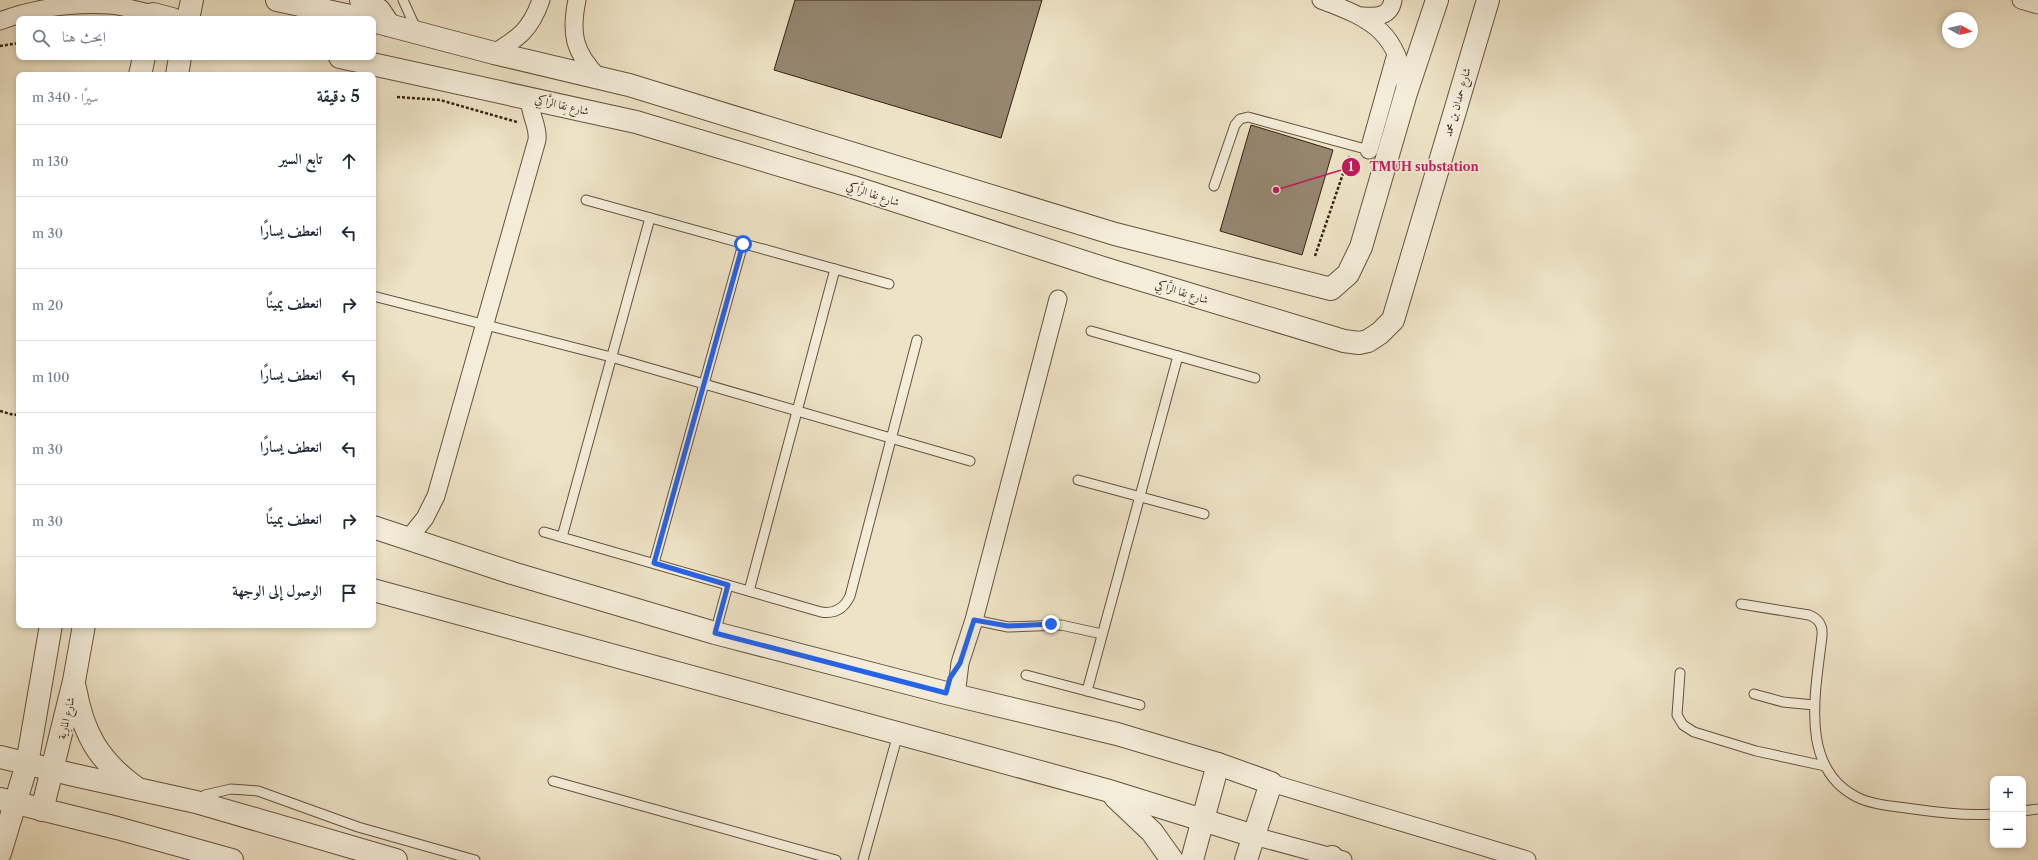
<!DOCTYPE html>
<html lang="ar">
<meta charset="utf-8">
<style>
body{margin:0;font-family:"Libre Caslon Text",Amiri,serif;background:#f2f2f3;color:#1f2937;direction:rtl}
.controls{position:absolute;right:12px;bottom:12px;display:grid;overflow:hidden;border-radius:8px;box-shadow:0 2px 6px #0003}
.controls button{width:36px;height:36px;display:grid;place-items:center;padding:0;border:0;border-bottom:1px solid #e0e1e3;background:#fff;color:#1f2937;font:20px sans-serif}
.compass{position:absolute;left:1942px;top:12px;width:36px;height:36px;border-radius:50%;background:#fff;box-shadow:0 2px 6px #0003;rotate:98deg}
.stop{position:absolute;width:12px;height:12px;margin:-9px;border:3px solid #2563eb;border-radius:50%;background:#fff}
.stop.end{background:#2563eb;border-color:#fff;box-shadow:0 1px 4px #0008}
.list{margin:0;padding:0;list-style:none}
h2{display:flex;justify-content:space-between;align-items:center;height:52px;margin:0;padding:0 16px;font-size:17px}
h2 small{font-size:13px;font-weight:400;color:#747a83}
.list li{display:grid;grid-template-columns:26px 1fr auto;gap:12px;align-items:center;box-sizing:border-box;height:72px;padding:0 16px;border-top:1px solid #e0e1e3}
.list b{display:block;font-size:15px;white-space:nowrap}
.list em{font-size:13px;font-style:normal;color:#747a83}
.icon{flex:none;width:22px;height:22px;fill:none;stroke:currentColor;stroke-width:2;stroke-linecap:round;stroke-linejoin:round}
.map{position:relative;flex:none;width:2038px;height:860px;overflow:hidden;direction:ltr}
.search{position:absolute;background:#fff;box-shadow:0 2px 6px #0003;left:16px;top:16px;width:360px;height:44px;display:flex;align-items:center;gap:10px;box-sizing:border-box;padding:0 14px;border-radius:8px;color:#747a83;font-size:15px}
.panel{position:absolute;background:#fff;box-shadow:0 2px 6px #0003;left:16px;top:72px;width:360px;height:556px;border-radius:8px;direction:rtl}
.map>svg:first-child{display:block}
.building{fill:#968670;stroke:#372212}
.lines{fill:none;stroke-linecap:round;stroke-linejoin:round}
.service-casing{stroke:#65523f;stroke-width:11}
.minor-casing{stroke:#65523f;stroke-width:19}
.tertiary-casing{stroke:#65523f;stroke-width:24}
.path{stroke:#372212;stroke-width:2.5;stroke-dasharray:3 2;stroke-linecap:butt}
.service{stroke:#f4edda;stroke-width:9}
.minor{stroke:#f4edda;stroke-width:17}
.tertiary{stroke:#f4edda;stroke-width:22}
.route{stroke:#2563eb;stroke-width:5}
.labels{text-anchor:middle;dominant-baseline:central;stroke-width:3;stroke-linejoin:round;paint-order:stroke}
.street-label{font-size:11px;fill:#372212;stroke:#f4edda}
.leader{fill:none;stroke:#c2185b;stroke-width:1.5}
.callout-dot{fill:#c2185b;stroke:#f4edda;stroke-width:1.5}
.mark-label{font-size:12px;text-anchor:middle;font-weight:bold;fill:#fff}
.callout-label{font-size:12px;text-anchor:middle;font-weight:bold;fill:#c2185b;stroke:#f4edda;stroke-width:3;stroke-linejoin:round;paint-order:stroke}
</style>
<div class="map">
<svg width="2038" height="860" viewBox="0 0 2038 860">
<rect width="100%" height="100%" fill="#eee3c6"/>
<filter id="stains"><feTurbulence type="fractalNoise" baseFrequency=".005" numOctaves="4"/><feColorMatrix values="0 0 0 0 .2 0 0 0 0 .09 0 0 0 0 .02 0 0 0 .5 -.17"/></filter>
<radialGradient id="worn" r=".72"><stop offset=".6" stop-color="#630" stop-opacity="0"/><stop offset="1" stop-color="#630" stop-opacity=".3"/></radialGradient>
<g class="building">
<path d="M795 0H1042L1001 138 774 70Z"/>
<path d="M1251 125 1333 150 1302 255 1220 231Z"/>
</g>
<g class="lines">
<g class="service-casing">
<g id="service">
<path d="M403 0 417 31"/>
<path d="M1214 186 1235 125 1240 119 1248 117 1369 150"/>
<path d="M586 200 889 284"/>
<path d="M373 296 611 357 970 461"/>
<path d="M1091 331 1255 378"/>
<path d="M1078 480 1204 514"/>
<path d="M544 532 821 612C834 614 844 609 850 596L917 340"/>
<path d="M562 537 650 218"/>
<path d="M654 563 743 244"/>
<path d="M749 591 835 269"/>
<path d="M1741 604 1809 615C1819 619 1823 625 1822 636 1816 690 1797 771 1861 799 1875 805 1891 806 1906 808 1935 812 1963 816 1993 814"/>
<path d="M974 620 1008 627 1061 625 1102 634"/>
<path d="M715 633 728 585"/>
<path d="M1680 673 1677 715 1683 725 1694 732 1756 751 1825 766"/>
<path d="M1026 675 1140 705"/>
<path d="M1087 691 1178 356"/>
<path d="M1754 694 1783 702 1814 705"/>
<path d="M553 781 836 860"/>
<path d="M198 800 205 795 231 789 258 791 358 827 475 860"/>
<path d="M2023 811 2038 809"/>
<path d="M863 860 898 734"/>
</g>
</g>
<g class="minor-casing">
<g id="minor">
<path d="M577 0C570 34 574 52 598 77"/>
<path d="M1321 0C1373 19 1399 33 1406 92"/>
<path d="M2021 0 2038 5"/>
<path d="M1362 16C1377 17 1390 17 1393 0"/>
<path d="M0 21C34 8 73 3 110 5 124 6 139 11 153 14"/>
<path d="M494 53C519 38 531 29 541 0"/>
<path d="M1369 150 1396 54"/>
<path d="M409 538 425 518 436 496 537 140C539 125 528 113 530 97"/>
<path d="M956 696 960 663 974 620 1058 299"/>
<path d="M1271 783 1527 860"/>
<path d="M1254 836 1343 860"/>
</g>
</g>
<g class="tertiary-casing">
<g id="tertiary">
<path d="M277 0 364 19"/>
<path d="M361 0 379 10 389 25"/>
<path d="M153 14 172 19"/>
<path d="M188 19 192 0"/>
<path d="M373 21 494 53 629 85 1115 234 1331 289 1348 274 1361 247 1406 93 1437 0"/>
<path d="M340 57 636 122 853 187 1106 269 1344 341 1359 343 1368 341 1380 333 1393 320 1488 0"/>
<path d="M140 75 144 57"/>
<path d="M177 75 180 57"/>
<path d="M373 527 512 573 715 633 946 693 1117 734 1218 764 1271 783 1246 860"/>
<path d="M373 590 1106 790 1254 836"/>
<path d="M75 688C83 733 98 760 135 787"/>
<path d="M0 757 74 775 196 802 396 860"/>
<path d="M1115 797 1152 832 1172 860"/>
<path d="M0 799 117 828 232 860"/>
<path d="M42 810 74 681 84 625"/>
<path d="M0 853 27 764 51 625"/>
<path d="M1192 860 1218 764"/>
<path d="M1324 860 1332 857"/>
</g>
</g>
<g class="path">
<path d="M0 46 19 43"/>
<path d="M397 97 440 100 517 122"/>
<path d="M1315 256 1349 156"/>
<path d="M0 411 14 415 19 414"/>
</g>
<use href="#service" class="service"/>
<use href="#minor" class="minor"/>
<use href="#tertiary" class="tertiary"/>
</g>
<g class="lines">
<path class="route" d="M743 244 654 563 728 585 715 633 946 693 950 678 960 663 974 620 1008 626 1051 624"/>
</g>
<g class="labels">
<g class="street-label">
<text transform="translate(1457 102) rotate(-74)">شارع حمدان بن محمد</text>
<text transform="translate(562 105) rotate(13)">شارع نِقا الرَّاكِي</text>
<text transform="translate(873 194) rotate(18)">شارع نِقا الرَّاكِي</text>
<text transform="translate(1182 292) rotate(17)">شارع نِقا الرَّاكِي</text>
<text transform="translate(66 718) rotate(-77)">شارع المارِية</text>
</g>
</g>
<path class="leader" d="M1276 190L1351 167"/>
<g class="callout-dot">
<circle cx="1276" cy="190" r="4"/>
<circle cx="1351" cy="167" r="10"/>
</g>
<g class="mark-label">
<text x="1351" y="171">1</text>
</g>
<g class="callout-label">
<text x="1424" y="171">TMUH substation</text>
</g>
<rect width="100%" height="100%" filter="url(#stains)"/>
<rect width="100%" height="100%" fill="url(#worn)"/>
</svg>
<div class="controls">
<button>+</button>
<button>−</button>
</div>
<svg class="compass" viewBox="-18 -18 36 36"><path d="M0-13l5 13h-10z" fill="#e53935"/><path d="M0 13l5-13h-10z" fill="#747a83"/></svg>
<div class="stop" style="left:743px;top:244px"></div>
<div class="stop end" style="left:1051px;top:624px"></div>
<div class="search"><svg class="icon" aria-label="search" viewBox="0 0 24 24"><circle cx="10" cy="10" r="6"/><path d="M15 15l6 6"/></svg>ابحث هنا</div>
<section class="panel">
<h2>5 دقيقة<small>سيرًا · 340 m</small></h2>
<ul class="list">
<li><svg class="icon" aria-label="ahead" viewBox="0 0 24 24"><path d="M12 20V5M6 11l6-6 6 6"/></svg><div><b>تابع السير</b></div><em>130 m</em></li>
<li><svg class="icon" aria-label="left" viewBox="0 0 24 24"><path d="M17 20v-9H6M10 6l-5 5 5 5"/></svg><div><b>انعطف يسارًا</b></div><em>30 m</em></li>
<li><svg class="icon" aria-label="right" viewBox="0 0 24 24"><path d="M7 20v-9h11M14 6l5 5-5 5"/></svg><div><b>انعطف يمينًا</b></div><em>20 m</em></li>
<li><svg class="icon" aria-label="left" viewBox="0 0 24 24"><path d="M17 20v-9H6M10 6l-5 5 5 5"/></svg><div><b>انعطف يسارًا</b></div><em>100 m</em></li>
<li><svg class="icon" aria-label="left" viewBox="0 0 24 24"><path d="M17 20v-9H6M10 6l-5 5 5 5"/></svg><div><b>انعطف يسارًا</b></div><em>30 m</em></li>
<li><svg class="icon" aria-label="right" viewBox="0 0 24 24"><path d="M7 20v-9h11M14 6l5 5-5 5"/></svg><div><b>انعطف يمينًا</b></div><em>30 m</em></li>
<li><svg class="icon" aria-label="arrive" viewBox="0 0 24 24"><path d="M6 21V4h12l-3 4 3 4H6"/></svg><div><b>الوصول إلى الوجهة</b></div></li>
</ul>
</section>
</div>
